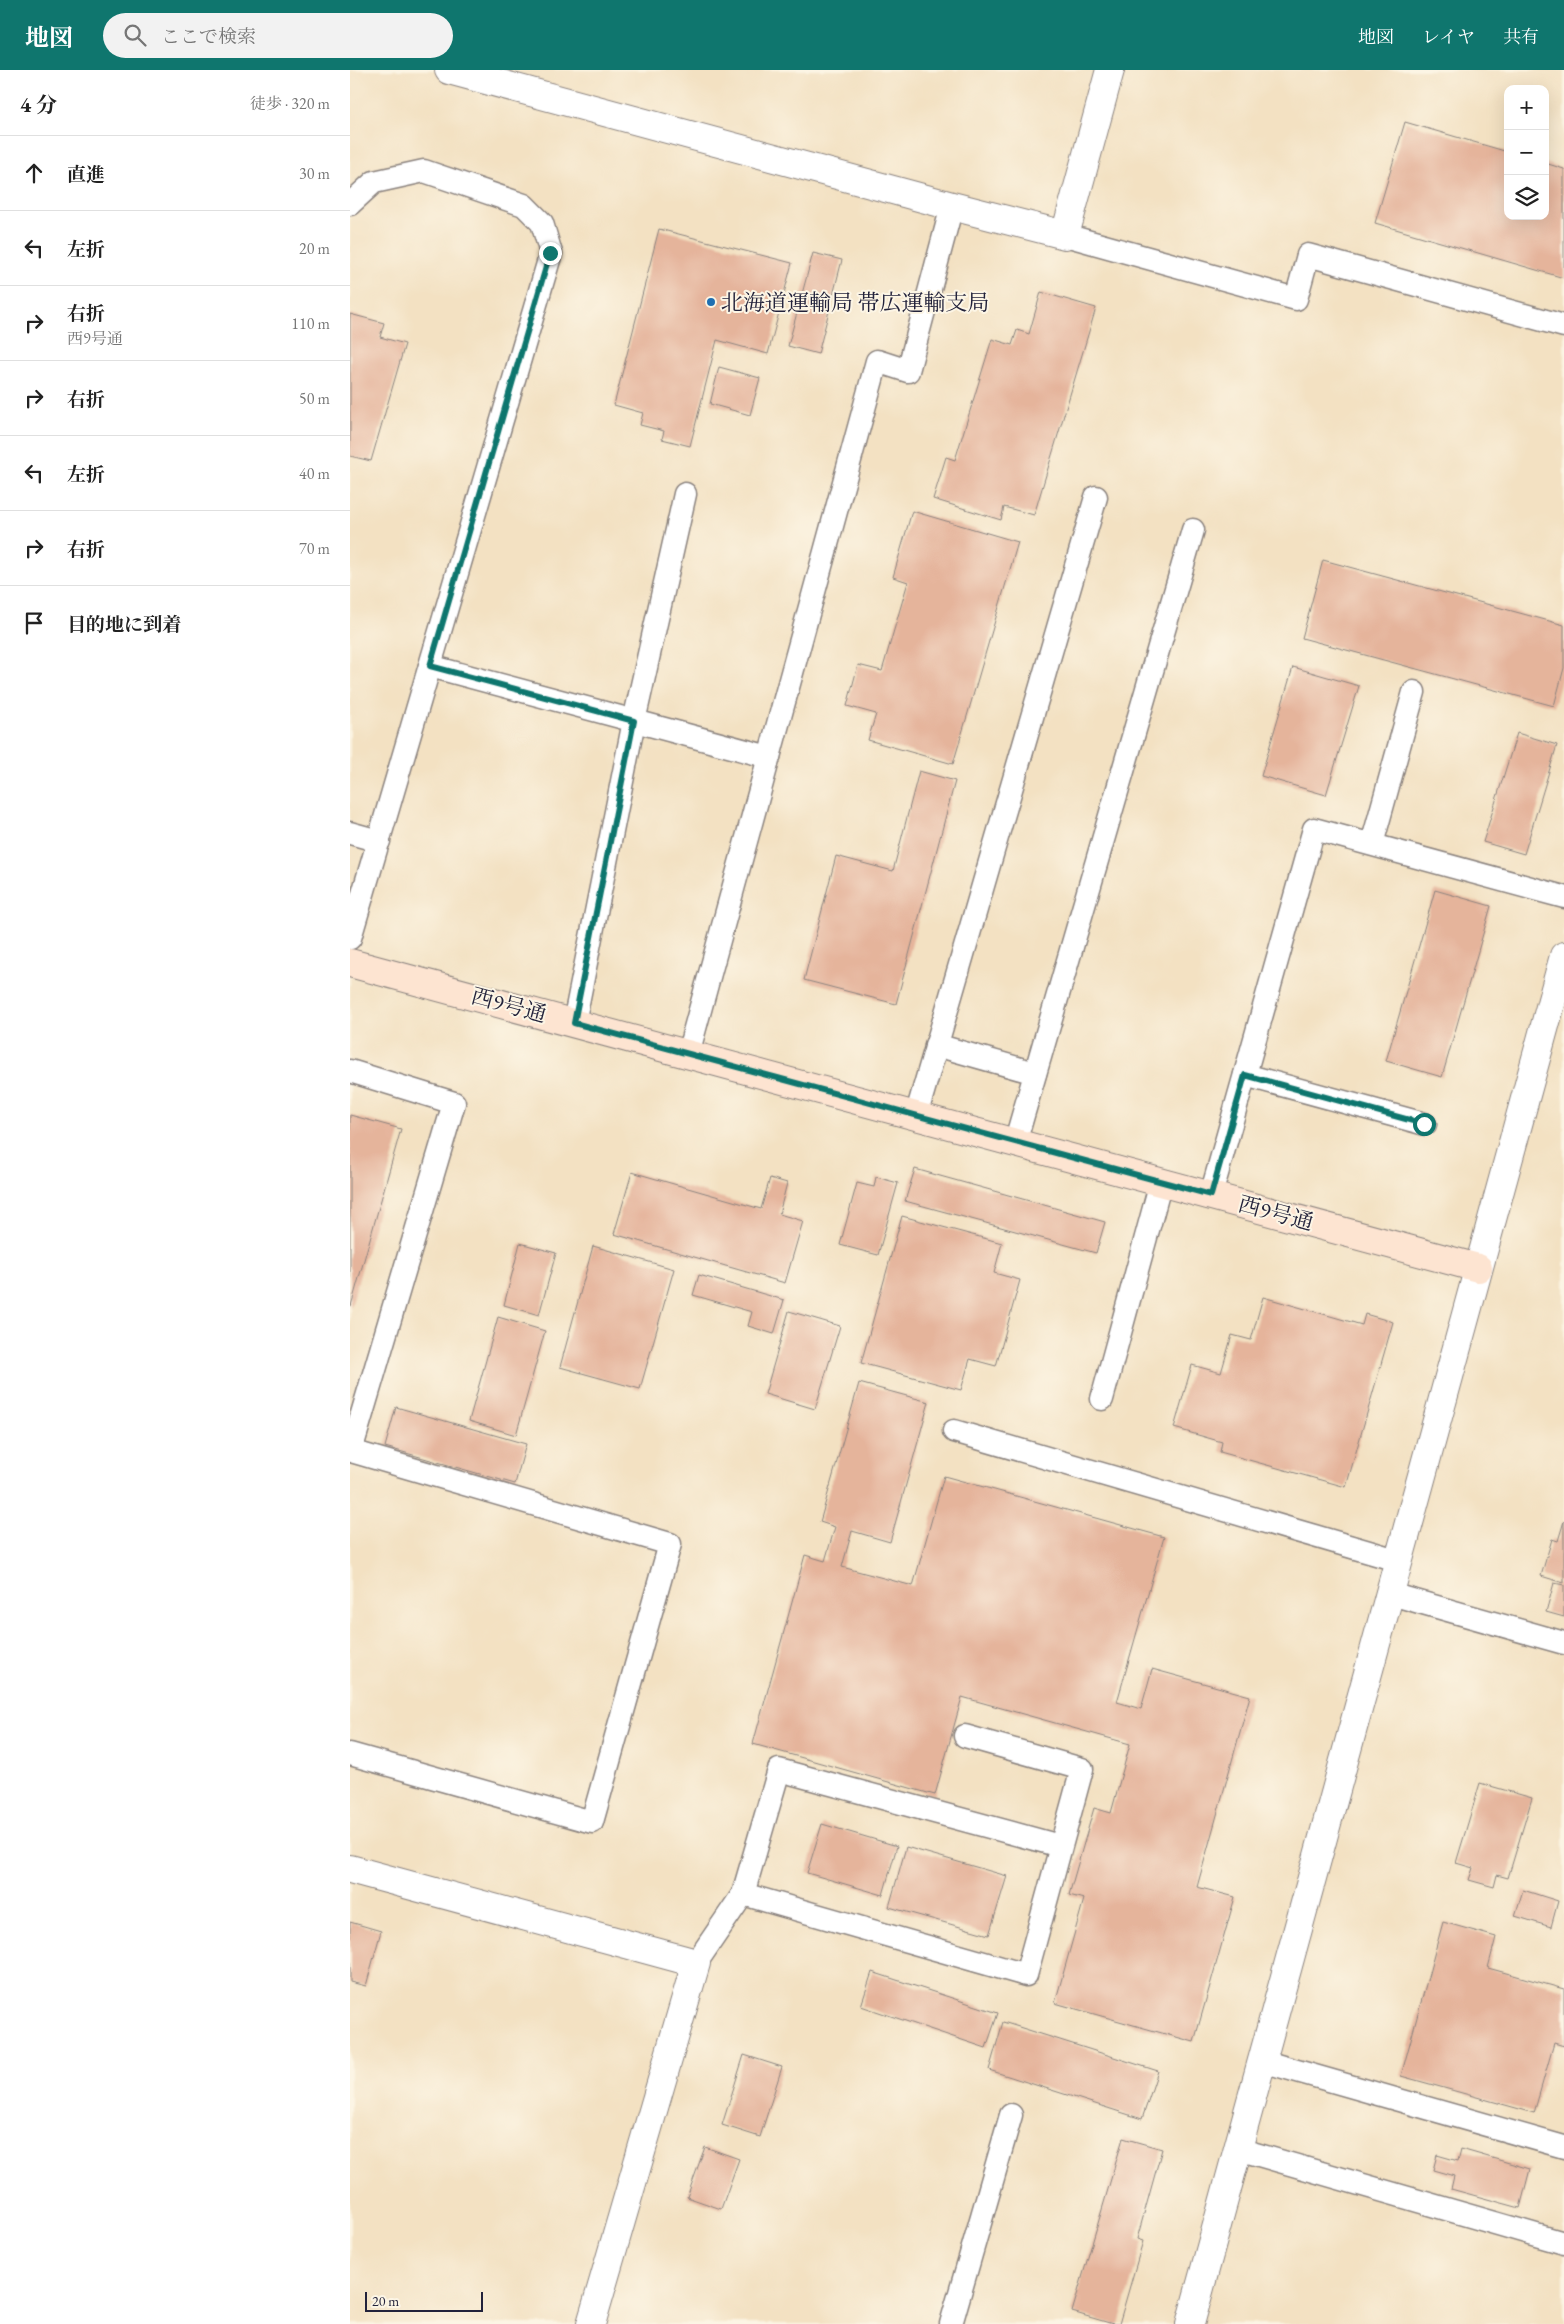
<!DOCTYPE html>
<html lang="ja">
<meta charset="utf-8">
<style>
body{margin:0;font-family:"EB Garamond","Noto Serif JP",serif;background:#f2f2f2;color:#222}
.controls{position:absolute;right:15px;top:15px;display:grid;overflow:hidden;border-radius:10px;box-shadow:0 5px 20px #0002}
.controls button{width:45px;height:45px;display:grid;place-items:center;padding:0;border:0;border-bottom:1px solid #e0e0e0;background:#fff;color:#222;font:25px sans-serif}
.scale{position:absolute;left:15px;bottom:12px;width:118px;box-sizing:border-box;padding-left:5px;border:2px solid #22223b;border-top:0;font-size:14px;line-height:18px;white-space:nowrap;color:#22223b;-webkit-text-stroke:4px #fcf5e5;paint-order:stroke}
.stop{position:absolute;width:15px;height:15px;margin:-11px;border:4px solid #0f766e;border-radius:50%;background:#fff}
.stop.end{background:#0f766e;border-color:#fff;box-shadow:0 1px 5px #0008}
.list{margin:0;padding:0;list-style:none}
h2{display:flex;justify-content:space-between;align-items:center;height:65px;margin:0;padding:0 20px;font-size:21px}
h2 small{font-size:16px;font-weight:400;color:#767676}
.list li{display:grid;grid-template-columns:32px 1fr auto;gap:15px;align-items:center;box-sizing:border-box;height:75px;padding:0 20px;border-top:1px solid #e0e0e0}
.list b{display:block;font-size:19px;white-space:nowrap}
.list p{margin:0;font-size:16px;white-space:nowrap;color:#767676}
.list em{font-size:16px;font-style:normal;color:#767676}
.icon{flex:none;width:28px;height:28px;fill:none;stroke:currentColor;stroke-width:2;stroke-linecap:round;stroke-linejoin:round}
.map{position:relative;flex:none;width:1214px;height:2254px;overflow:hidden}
header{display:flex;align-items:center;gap:30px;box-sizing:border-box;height:70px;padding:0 25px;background:#0f766e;color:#fff}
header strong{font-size:24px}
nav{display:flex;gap:28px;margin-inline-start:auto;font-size:18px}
.search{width:350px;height:45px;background:#f2f2f2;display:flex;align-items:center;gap:12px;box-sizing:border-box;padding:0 18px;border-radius:28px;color:#767676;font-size:19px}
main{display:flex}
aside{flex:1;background:#fff}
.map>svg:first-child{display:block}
.building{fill:#e5b49b}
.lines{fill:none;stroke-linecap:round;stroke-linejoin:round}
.lane-casing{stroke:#8a827e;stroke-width:25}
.street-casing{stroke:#8a827e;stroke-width:30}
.secondary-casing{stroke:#8a827e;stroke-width:30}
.lane{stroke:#fff;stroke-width:22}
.street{stroke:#fff;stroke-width:28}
.secondary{stroke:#fde4d1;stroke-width:28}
.route{stroke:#0f766e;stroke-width:6}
.poi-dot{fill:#1f6fb2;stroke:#fcf5e5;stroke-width:2}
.labels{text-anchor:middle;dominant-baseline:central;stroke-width:4;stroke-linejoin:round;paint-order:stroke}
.poi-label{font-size:22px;fill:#22223b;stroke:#fcf5e5;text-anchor:start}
.street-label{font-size:22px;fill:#22223b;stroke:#fcf5e5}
</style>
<header>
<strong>地図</strong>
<div class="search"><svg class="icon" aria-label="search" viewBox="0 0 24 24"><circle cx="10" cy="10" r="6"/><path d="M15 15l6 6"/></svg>ここで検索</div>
<nav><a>地図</a><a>レイヤ</a><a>共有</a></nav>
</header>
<main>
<aside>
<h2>4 分<small>徒歩 · 320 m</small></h2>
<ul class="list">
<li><svg class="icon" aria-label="ahead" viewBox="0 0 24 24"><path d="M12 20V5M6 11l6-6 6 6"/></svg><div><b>直進</b></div><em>30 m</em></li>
<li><svg class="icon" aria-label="left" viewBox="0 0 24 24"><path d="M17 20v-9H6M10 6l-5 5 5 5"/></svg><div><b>左折</b></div><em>20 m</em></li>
<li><svg class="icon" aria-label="right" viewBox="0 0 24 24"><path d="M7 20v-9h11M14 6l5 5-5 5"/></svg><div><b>右折</b><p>西9号通</p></div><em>110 m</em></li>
<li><svg class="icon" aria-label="right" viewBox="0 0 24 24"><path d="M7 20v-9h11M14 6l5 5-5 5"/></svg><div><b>右折</b></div><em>50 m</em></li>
<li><svg class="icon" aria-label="left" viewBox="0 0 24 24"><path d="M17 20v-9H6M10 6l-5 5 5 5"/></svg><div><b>左折</b></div><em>40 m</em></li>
<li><svg class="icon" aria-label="right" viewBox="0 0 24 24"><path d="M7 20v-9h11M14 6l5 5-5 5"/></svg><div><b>右折</b></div><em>70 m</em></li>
<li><svg class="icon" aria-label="arrive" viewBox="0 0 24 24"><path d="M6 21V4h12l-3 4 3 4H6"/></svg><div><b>目的地に到着</b></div></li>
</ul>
</aside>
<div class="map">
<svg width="1214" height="2254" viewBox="0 0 1214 2254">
<rect width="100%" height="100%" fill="#fcf5e5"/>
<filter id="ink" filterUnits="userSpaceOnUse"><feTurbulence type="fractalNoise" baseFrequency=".02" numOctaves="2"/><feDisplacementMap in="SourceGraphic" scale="10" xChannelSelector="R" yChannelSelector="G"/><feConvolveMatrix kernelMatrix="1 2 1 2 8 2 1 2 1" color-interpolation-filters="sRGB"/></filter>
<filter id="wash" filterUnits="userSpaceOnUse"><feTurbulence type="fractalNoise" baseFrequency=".0096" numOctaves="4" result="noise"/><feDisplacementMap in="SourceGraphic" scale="20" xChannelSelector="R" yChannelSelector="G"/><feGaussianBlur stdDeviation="1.12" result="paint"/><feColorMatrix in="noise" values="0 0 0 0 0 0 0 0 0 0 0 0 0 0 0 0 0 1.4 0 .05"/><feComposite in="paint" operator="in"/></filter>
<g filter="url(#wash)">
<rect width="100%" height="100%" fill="#f3e1c2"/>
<g id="blocks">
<g class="building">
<path d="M1055 52 1158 82V146H1195V93L1214 99V208L1025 153Z"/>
<path d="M309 159 442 193 418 284 367 270 340 376 312 369 314 361 290 355 293 343 264 335Z"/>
<path d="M463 183 492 190 468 284 438 276Z"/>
<path d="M691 222 746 238 684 445 654 437 651 450 583 429 596 387 605 390 642 269 662 275 667 260 679 264Z"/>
<path d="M0 244 34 253 30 267 55 274 21 391 0 386Z"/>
<path d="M369 297 410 308 400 345 360 334Z"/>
<path d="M562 441 668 472 603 694 518 670 526 644 497 636 508 595 532 601 558 512 543 507Z"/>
<path d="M973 490 1214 555V598L1204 636 952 568Z"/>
<path d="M943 597 1009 616 976 725 911 706Z"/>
<path d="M1167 663 1207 675 1174 784 1133 772Z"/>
<path d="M569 701 605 711 546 934 454 910 486 786 543 801Z"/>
<path d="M1085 820 1141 836 1092 1007 1036 991Z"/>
<path d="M0 1045 51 1059 1 1236H0Z"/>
<path d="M565 1099 755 1152 746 1183 555 1131Z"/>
<path d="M282 1102 411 1139 420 1108 437 1113 429 1144 453 1151 435 1213 264 1164Z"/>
<path d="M526 1107 548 1113 528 1185 490 1175 507 1113 524 1117Z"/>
<path d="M552 1146 652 1173 644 1203 670 1210 646 1296 620 1289 611 1320 511 1293Z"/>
<path d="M170 1173 206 1183 189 1245 154 1235Z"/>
<path d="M243 1176 324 1199 290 1319 210 1297Z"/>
<path d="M349 1205 434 1230 424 1264 398 1256 402 1242 343 1225Z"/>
<path d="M913 1227 1012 1255 1015 1244 1043 1252 996 1417 870 1382 872 1372 824 1358 842 1295 871 1303 882 1265 901 1270Z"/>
<path d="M439 1241 490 1256 465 1339 415 1324Z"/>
<path d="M148 1247 195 1261 166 1365 119 1351Z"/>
<path d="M509 1313 579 1332 540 1472 502 1461 492 1497 563 1516 594 1406 814 1467 767 1632 791 1639 802 1599 900 1626 847 1817 885 1827 844 1972 705 1933 734 1829 719 1825 744 1738 761 1743 780 1674 612 1627 585 1725 403 1674 455 1485 475 1491 485 1457 470 1452Z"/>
<path d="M46 1337 176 1374 165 1414 35 1377Z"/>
<path d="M1214 1451V1513L1191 1506 1202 1469 1208 1471Z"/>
<path d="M1204 1513 1214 1515V1547L1196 1542Z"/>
<path d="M1130 1713 1182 1728 1158 1808 1147 1805 1144 1817 1119 1810 1123 1798 1106 1793Z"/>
<path d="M472 1754 547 1776 533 1825 457 1803Z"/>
<path d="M556 1777 657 1806 639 1865 539 1837Z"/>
<path d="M1173 1820 1208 1831 1201 1857 1165 1846Z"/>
<path d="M0 1852 31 1861 16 1916 0 1912Z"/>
<path d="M1093 1852 1146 1867 1138 1898 1214 1919V1976L1204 1973 1184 2043 1051 2006Z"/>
<path d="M522 1902 648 1943 636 1978 511 1936Z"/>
<path d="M653 1952 808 2001 792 2049 639 2000Z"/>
<path d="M394 1985 432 1997 410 2067 372 2055Z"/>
<path d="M773 2068 812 2079 787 2169 793 2171 769 2254H763L722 2242Z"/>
<path d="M355 2077 389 2089 371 2139 337 2127Z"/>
<path d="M1111 2079 1180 2099 1170 2138 1101 2119 1104 2106 1083 2100 1087 2085 1108 2091Z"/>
</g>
</g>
</g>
<g filter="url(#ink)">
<use href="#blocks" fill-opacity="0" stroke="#8a827e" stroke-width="1"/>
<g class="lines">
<g class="lane-casing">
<g id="lane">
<path d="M0 134 24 112 74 101 174 135 192 153 201 183 0 868"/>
<path d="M715 165 946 229 958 185 1214 256"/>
<path d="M80 596 419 687"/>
<path d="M0 763 29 771"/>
<path d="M1022 774 1064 622"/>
<path d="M224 953 284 651 335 424"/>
<path d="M586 975 685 1003"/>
<path d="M338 984 527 291 558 301 602 136"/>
<path d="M0 1001 104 1033 1 1381 320 1474 242 1752 0 1684"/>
<path d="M895 1005 1075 1054"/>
<path d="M566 1046 746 427"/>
<path d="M665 1073 843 460"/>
<path d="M861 1125 964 759 1214 827"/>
<path d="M752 1329 811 1112"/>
<path d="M604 1361 1050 1491"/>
<path d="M1041 1524 1214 1573"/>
<path d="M393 1824 676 1905 732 1699 615 1666"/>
<path d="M346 1893 393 1824 429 1700 710 1776"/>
<path d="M912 1991 1214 2077"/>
<path d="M888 2079 1214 2173"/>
<path d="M601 2254 661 2045"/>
</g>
</g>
<g class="street-casing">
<g id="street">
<path d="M99 0 602 136 715 165 760 0"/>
<path d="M0 1799 346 1893 241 2254"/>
<path d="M840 2254 1214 886"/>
</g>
</g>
<g class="secondary-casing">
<path id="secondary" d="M0 893 1128 1198"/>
</g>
<use href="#lane" class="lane"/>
<use href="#street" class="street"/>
<use href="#secondary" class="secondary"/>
</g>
</g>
<g class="lines" filter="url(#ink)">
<path class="route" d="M200 183 80 596 284 651 224 953 861 1125 895 1005 1074 1054"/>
</g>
<circle class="poi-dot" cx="361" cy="232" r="5"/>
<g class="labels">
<g class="poi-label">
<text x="371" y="232">北海道運輸局 帯広運輸支局</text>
</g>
<g class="street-label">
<text transform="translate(159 935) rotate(15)">西9号通</text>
<text transform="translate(926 1143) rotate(15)">西9号通</text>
</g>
</g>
</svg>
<div class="controls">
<button>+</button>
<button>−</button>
<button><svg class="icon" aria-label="layers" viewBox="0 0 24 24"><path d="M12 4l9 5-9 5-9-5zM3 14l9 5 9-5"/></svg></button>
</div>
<div class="scale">20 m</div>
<div class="stop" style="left:1074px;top:1054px"></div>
<div class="stop end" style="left:200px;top:183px"></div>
</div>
</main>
